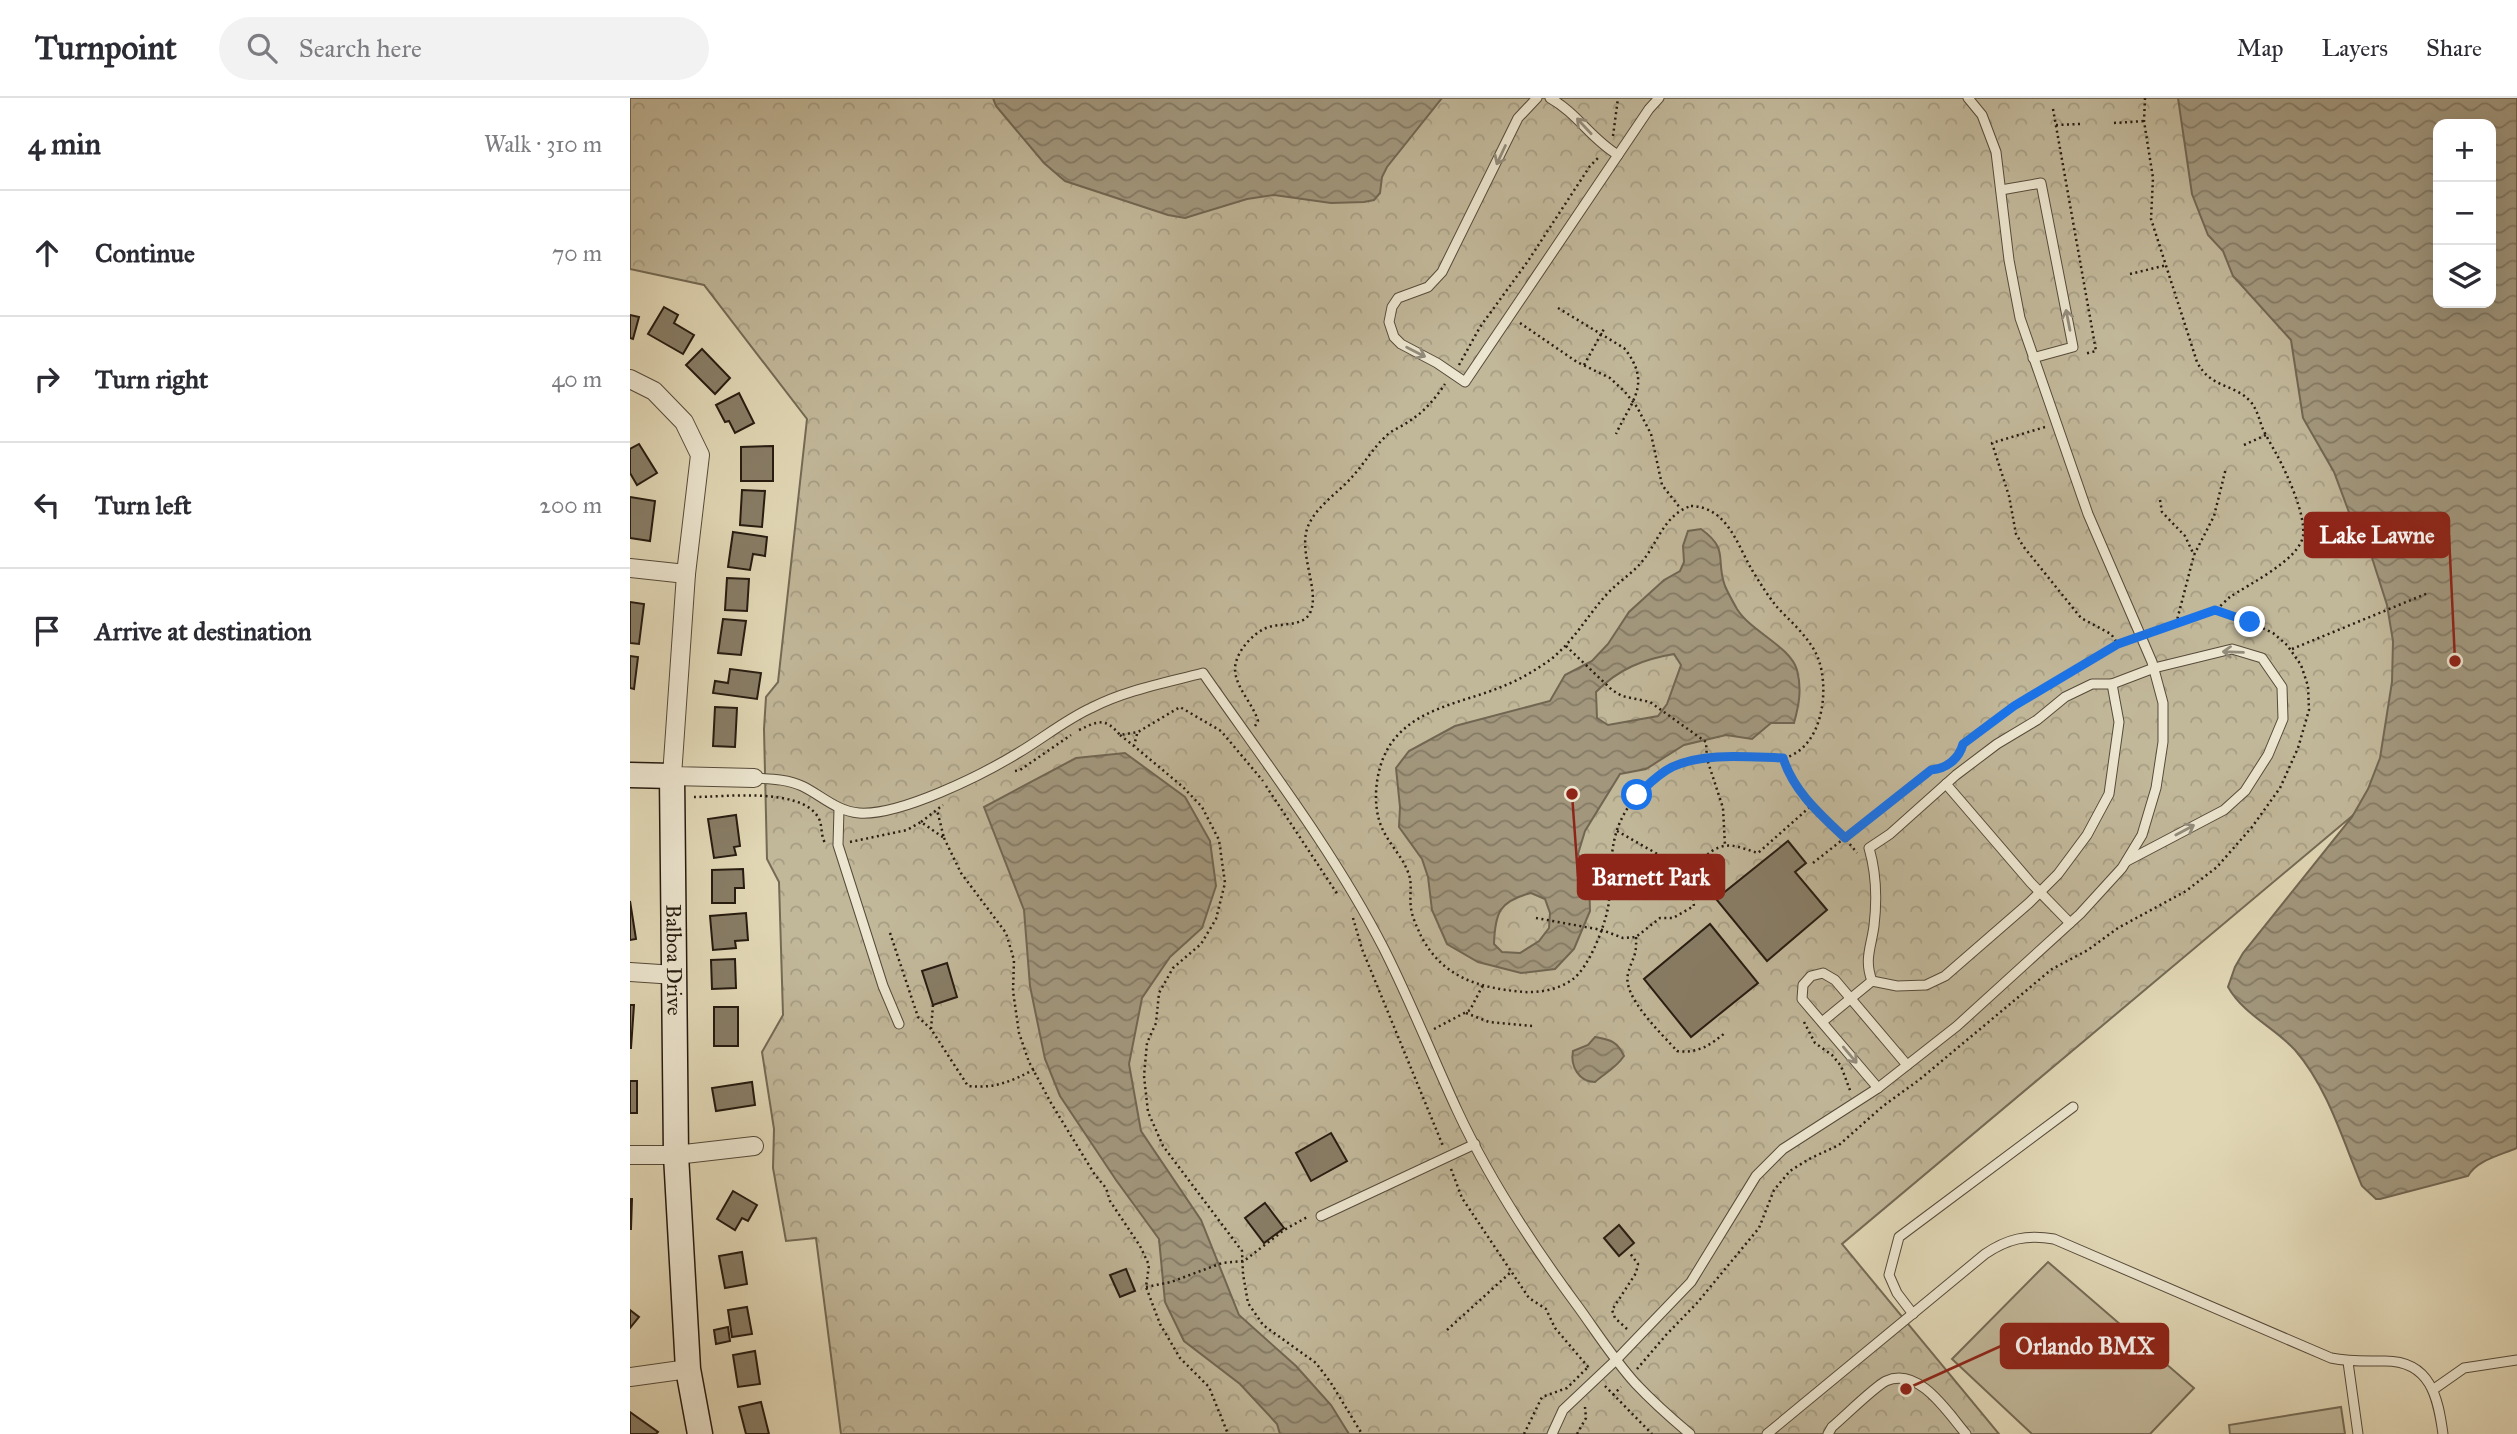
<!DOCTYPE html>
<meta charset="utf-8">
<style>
body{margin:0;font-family:"IM FELL Great Primer",serif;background:#f2f2f3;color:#2b2b33}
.controls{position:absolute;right:21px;top:21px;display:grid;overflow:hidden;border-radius:14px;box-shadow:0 7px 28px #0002}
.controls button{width:63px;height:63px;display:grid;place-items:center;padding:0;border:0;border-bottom:2px solid #e1e1e2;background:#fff;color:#2b2b33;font:35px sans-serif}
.stop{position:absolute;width:21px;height:21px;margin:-16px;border:5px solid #1a73e8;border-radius:50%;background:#fff}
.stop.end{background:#1a73e8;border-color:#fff;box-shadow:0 2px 7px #0008}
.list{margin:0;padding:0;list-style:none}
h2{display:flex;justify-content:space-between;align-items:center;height:91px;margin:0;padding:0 28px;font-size:30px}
h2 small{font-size:23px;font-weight:400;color:#7c7c81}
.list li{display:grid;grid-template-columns:46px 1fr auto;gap:21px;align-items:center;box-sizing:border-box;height:126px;padding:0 28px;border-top:2px solid #e1e1e2}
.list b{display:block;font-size:26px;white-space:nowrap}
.list em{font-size:23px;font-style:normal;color:#7c7c81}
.icon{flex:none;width:38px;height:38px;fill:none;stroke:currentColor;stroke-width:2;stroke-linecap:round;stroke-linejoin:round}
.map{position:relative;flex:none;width:1887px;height:1336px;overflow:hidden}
header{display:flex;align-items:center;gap:42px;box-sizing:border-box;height:98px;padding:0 35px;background:#fff;border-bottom:2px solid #e1e1e2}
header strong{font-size:33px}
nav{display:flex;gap:38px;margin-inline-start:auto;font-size:24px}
.search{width:490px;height:63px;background:#f2f2f3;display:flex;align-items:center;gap:18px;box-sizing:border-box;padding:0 24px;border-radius:38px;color:#7c7c81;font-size:26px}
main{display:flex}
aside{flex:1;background:#fff}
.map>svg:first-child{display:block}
.grass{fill:#c1b799;stroke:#746a55;stroke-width:2}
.park{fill:url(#park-crowns);stroke:#746a55;stroke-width:2}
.water{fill:url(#water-waves);stroke:#716652;stroke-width:2;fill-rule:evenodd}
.building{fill:#887d66;stroke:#271c11;stroke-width:2}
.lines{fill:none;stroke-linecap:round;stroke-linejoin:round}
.lane-casing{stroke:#564b3a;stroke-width:11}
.street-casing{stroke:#564b3a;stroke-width:20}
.secondary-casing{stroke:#271c11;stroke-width:27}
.path{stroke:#271c11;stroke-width:2.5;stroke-dasharray:2 3.5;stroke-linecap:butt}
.lane{stroke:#ece5cf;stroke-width:9}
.street{stroke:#ece5cf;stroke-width:18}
.secondary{stroke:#ece5cf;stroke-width:24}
.oneway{stroke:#938b7a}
.route{stroke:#1a73e8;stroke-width:9}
.labels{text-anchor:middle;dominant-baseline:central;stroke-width:6;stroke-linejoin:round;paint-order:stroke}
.street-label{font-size:21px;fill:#271c11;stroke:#ece5cf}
.leader{fill:none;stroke:#8f2418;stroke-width:2.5}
.callout-dot{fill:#8f2418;stroke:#ece5cf;stroke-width:2.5}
.callout{fill:#8f2418;stroke:#8f2418;stroke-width:2.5}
.callout-label{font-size:23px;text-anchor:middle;font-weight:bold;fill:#fff}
</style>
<header>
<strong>Turnpoint</strong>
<div class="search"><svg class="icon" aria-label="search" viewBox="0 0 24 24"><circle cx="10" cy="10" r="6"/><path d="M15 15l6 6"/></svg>Search here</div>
<nav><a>Map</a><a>Layers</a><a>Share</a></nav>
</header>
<main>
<aside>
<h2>4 min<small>Walk · 310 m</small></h2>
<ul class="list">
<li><svg class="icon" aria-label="ahead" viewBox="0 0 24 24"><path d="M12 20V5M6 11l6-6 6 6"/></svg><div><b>Continue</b></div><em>70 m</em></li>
<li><svg class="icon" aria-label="right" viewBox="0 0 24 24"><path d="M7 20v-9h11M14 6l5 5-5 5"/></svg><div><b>Turn right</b></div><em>40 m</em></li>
<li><svg class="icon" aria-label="left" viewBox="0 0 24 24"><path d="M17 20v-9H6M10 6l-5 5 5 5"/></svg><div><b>Turn left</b></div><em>200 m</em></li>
<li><svg class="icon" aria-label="arrive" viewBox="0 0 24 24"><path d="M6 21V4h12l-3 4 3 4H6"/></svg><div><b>Arrive at destination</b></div></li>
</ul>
</aside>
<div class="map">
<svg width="1887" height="1336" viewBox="0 0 1887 1336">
<defs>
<pattern id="park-crowns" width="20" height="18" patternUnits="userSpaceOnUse" patternTransform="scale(1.75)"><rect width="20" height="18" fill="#c1b799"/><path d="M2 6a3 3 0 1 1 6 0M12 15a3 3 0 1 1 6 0" fill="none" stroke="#a69d83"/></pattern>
<pattern id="water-waves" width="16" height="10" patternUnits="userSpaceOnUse" patternTransform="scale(1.75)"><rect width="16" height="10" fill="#a2977d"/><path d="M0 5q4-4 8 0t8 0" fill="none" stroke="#847a65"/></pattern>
</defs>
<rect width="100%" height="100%" fill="#e1d7b5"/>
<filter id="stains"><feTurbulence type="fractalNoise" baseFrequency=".00286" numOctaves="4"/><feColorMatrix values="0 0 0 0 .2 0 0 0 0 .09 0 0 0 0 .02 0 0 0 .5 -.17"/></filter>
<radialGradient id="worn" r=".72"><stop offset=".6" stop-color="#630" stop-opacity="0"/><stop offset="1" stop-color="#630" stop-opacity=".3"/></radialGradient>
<g class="grass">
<path d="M1418 1164 1564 1290 1520 1336H1402L1322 1261Z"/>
<path d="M1711 1309 1715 1336H1600L1599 1327Z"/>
</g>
<path class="park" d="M0 0H1692L1808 205 1858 604 1212 1146 1369 1336H211L186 1140 156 1143 143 1070 144 1031 132 954 153 917 149 784 137 761 134 631 136 599 148 584 177 321 74 187 0 171Z"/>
<g class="water">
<path d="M363 0H812L757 69 752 79 750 95 744 102 734 104 701 105 644 97 617 101 555 120 538 117 435 83 414 65 366 8Z"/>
<path d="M1548 0H1887V1050C1871 1057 1847 1062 1838 1078L1750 1101H1746L1732 1088C1713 1043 1698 990 1665 952 1644 929 1614 917 1598 889L1605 869 1613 855 1722 719 1738 691 1750 660 1762 584 1763 543 1757 507 1736 441 1723 425 1704 374 1673 320 1661 242 1603 178 1593 153 1578 137 1562 96ZM1808 26H1861V205H1808Z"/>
<path d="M1071 431C1100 452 1085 461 1095 488 1098 495 1103 504 1107 511 1121 534 1160 548 1167 572 1172 591 1169 607 1164 625H1141L1122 641 1096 637 1054 647 1016 671 990 676 955 733 948 756 959 779 960 813 944 851 925 871 891 875 848 864 817 846 802 812 798 779 792 761 769 729 770 709 766 670 779 653 825 628 920 603 935 577 962 563 978 546 999 514 1034 482 1050 473 1054 464 1053 448 1058 433ZM1044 556 1051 567 1037 606 1028 618 978 627 967 620 966 594C988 571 1014 561 1044 556ZM901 795 915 801 920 815 919 830 909 843 890 855 872 854 864 846C865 815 869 803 901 795Z"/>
<path d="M495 655 555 699 580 743 586 788 572 830 540 859 512 900 499 966 511 1033 571 1122 609 1217 666 1268 701 1307 719 1336H650L647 1326 610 1286 554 1243 535 1204 529 1141 486 1082 430 998 415 961 400 888 394 812 354 709 446 660Z"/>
<path d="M965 939C981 942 987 943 994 958 985 971 975 975 965 984 949 984 940 968 943 953L958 947Z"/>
</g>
<g class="building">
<path d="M34 209 48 217 44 225 64 237 53 256 18 236Z"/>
<path d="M0 217 9 219 3 241 0 240Z"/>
<path d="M72 251 100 280 85 296 56 267Z"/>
<path d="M109 295 124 325 105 335 99 323 95 324 86 307Z"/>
<path d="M9 346 27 375 7 387 0 375V351Z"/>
<path d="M143 348V383H111V349Z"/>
<path d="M112 392 135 393 132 429 110 427Z"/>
<path d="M0 399 25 403 20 443 0 440Z"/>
<path d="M103 434 137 439 135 458 123 456 120 472 98 469Z"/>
<path d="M97 480 119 481 117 513 95 512Z"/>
<path d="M0 504 14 506 9 546 0 545Z"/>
<path d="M93 521 116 523 111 557 88 555Z"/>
<path d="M0 558 8 559 4 591 0 590Z"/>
<path d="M100 571 131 575 127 601 83 595 85 583 98 585Z"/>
<path d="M85 609 107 610 105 649 83 648Z"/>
<path d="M106 717 110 748 104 749 106 757 84 760 78 721Z"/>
<path d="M1158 743 1176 765 1165 774 1197 812 1137 863 1086 801Z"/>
<path d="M113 771 114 790H105V805H82V772Z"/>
<path d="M0 803 6 841 0 842Z"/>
<path d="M116 815 118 842 105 843 106 850 83 852 80 818Z"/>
<path d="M1080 826 1128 885 1061 939 1014 881Z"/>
<path d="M105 861 106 890 82 891 81 862Z"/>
<path d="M317 865 327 899 303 907 292 873Z"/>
<path d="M0 907H4L1 950H0Z"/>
<rect x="84" y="909" width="24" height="39"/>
<rect x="0" y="983" width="7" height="32"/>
<path d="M122 984 125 1007 86 1013 82 990Z"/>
<path d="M701 1035 717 1063 681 1083 666 1055Z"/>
<path d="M103 1093 127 1107 118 1123 112 1120 105 1132 87 1121Z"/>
<path d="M0 1101H2L1 1131H0Z"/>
<path d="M635 1105 654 1130 634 1145 615 1120Z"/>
<path d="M989 1127 1004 1145 989 1158 974 1140Z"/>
<path d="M112 1154 117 1186 95 1190 89 1158Z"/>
<path d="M496 1171 505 1193 490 1199 480 1177Z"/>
<path d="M117 1209 122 1236 102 1239 98 1212Z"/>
<path d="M0 1212 9 1219 0 1230Z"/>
<path d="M98 1229 100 1243 86 1246 84 1232Z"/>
<path d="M125 1253 130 1286 108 1289 103 1257Z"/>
<path d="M131 1304 139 1336H116L109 1309Z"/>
<path d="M0 1314 28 1334 26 1336H0Z"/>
</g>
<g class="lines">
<g class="lane-casing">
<g id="lane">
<path d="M907 0 888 20 812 174 798 189 768 200 762 209 759 224 764 239 771 246 807 265 835 284 1019 11 1029 0"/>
<path d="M920 0C947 15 962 42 988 57"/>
<path d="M1371 92 1411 85 1443 249 1403 260"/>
<path d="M124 680C140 681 157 681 172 688 191 697 206 713 229 715 270 718 352 677 388 655 412 641 435 622 461 610 496 592 535 585 573 575 635 664 703 752 753 849 780 902 802 958 827 1012 860 1083 903 1148 949 1210 967 1235 985 1263 1006 1286 1023 1304 1041 1320 1060 1336"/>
<path d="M1316 686 1401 785 1440 825"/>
<path d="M209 711 208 747 253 888 269 926"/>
<path d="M1242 883 1267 888 1296 887 1315 878 1399 805 1428 776 1457 737 1479 696 1489 624 1482 586 1524 570 1602 551 1632 560 1652 589 1653 621 1638 657 1615 693 1594 712 1497 763"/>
<path d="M1242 883C1234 861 1241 850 1244 828 1247 803 1246 774 1239 750L1260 736 1326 677 1367 646 1407 622 1435 599 1462 586H1482"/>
<path d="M1192 924 1242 883"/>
<path d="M1248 990 1172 901 1173 887 1181 878 1193 875 1205 882 1277 967"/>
<path d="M691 1118 845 1046"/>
<path d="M1283 1216 1267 1195 1259 1177 1269 1139 1443 1009"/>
<path d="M1718 1264 1728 1336"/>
<path d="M1804 1291 1834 1270 1887 1262"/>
<path d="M922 1336 933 1312 987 1261 1061 1184 1126 1078 1153 1051 1248 990 1327 928 1450 816 1492 770 1512 737 1526 690 1533 644V605L1522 564 1458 416 1390 220 1379 162 1366 54 1352 17 1338 0"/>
<path d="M1137 1336 1355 1156C1377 1141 1397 1136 1424 1141L1701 1260C1721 1264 1735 1263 1755 1263 1801 1263 1808 1300 1813 1336"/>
<path d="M1198 1336 1202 1329C1214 1319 1244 1289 1256 1283 1289 1268 1318 1315 1336 1336"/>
</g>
</g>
<g class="street-casing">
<g id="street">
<path d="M0 281 24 293 54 324 70 357 56 476 42 678 124 680"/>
<path d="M0 470 56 476"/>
<path d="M0 874 45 877"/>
<path d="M0 1057H46L124 1048"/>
<path d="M0 1279 58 1271"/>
</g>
</g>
<g class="secondary-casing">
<g id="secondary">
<path id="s1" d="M0 677 42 678 46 1057 58 1271 70 1336"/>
</g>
</g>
<g class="path">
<path d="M1515 0 1514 23 1523 80 1521 121 1567 264C1581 291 1604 285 1621 304 1627 312 1629 320 1632 329 1636 338 1642 348 1647 357 1657 376 1676 417 1673 438 1669 462 1619 486 1600 499 1595 503 1590 509 1584 513 1566 523 1543 527 1523 534"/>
<path d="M1423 11 1466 253 1454 256"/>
<path d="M1484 25 1514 23"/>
<path d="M1426 27 1451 26"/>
<path d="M983 38 988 0"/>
<path d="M1500 176 1537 167"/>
<path d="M928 210 994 250C1023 286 1001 303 986 336"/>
<path d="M890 225 947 264 980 280 995 294 1007 309 1021 336 1032 387 1051 411"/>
<path d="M829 267 850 229 898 163 960 68 970 58"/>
<path d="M954 267 975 229"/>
<path d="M1415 329 1362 345 1379 398 1386 436 1393 448 1451 520 1481 536 1488 546"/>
<path d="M1614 347 1636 337"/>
<path d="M1530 402 1532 414 1555 438 1564 457"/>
<path d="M1061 408C1097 409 1107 446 1122 472 1130 485 1138 498 1147 509 1161 524 1180 540 1188 560 1200 591 1193 650 1154 660 1143 662 1128 660 1117 660 1064 659 1020 667 993 718 977 748 983 778 978 810 974 830 959 869 943 881 930 891 910 895 894 894 849 890 813 880 791 838 787 829 782 819 781 810 779 798 783 785 778 774 772 758 759 746 752 730 742 708 745 674 757 652 781 609 835 605 876 587 891 581 907 571 920 562 944 543 957 518 977 496 987 485 1000 477 1010 466 1028 446 1033 417 1061 408Z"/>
<path d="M1546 526 1564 457 1584 418 1596 370"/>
<path d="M936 548 982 592 992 598 1020 604 1076 644 1077 661 1093 710 1095 748"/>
<path d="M1662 551 1798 495"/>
<path d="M625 628 628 623C623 605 605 590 605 570 606 554 622 536 636 530 650 524 672 530 680 515 691 493 666 452 679 426 688 407 709 394 722 379 734 366 743 350 756 338 762 332 771 329 778 324 793 315 805 301 815 286"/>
<path d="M449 632C468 623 475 619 490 637L508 634 550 609 591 633 633 683"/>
<path d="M507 636 504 648 553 689 572 709 589 742 595 785 586 821 571 846 543 870 529 895 526 925 517 945 514 978 518 1014 533 1048 612 1153 613 1176 618 1205 633 1227 686 1265 701 1285 732 1336"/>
<path d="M490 637 504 648"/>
<path d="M1153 660C1166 701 1202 722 1227 755"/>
<path d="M1326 660 1330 656 1333 646 1384 608 1488 546 1501 542"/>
<path d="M385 673 390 672 441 637"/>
<path d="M636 688 708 797"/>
<path d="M64 699C94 699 170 689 188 719 193 727 190 736 195 745"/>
<path d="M291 724 313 707"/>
<path d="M987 733 1031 758 1067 772"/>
<path d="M314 740 331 775 376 835 384 862 383 893 389 935 399 964 421 1005 465 1077 476 1090 480 1103 510 1148 519 1167 516 1189 530 1226 550 1260 579 1289 598 1336"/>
<path d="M220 744 277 732 291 724 314 740 307 712"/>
<path d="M1183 765 1288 682 1301 672 1318 666"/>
<path d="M723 820 732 851 813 1048"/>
<path d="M906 820 972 832 993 840 1006 839 1030 820H1043L1064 808C1060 785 1067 754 1094 748 1105 746 1117 752 1128 755L1181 708"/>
<path d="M260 835 288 919 301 931"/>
<path d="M1006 839C1007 860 1002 859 998 876 992 899 1033 937 1047 953 1067 956 1081 947 1096 934"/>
<path d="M303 907 301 931 338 988C365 991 382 983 405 971"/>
<path d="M836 915 859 924 902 928"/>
<path d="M1174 924 1185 945 1202 957 1211 968 1221 995"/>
<path d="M804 931 840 912 853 887"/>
<path d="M821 1071 832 1100 899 1200 916 1211 925 1230 959 1270"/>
<path d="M516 1189 541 1184 592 1165 614 1163 654 1132 679 1118"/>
<path d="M997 1231 985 1220 982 1212 1006 1175 1008 1166 999 1154"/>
<path d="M817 1232 881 1174"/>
<path d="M1007 1271 1036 1237 1067 1205 1129 1130 1144 1092 1160 1073 1179 1061 1209 1047 1253 1008 1289 982 1422 871 1458 852 1488 830 1556 793 1587 769 1622 729 1650 690 1668 650 1679 612 1678 588 1671 567 1657 547 1643 535 1620 524 1585 512"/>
<path d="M975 1288 1022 1336"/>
<path d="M983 1297 991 1289"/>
<path d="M894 1336 912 1299 937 1290 958 1269"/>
<path d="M947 1336 956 1320 955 1309"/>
</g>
<use href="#lane" class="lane"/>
<use href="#street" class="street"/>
<use href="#secondary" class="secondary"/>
</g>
<defs><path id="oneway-shaft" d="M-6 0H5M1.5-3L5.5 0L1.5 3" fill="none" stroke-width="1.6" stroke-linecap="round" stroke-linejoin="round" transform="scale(1.75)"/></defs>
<g class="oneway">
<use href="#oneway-shaft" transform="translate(954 28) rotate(-133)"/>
<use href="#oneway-shaft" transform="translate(871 57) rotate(115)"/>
<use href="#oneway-shaft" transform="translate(1438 222) rotate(-101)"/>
<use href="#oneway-shaft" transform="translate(786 254) rotate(27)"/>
<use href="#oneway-shaft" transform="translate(1603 554) rotate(-178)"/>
<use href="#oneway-shaft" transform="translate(1555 732) rotate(-28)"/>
<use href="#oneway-shaft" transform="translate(1220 957) rotate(50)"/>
</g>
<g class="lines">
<path class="route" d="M1007 697C1018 687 1028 676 1042 669 1074 654 1118 659 1153 660 1164 694 1190 716 1215 740L1301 672C1316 671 1329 661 1333 646L1384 608 1488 546 1585 512 1620 524"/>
</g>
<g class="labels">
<g class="street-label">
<text stroke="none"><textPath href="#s1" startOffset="226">Balboa Drive</textPath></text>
</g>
</g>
<path class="leader" d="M1825 563L1819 437M942 696L948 779M1276 1291L1371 1248"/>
<g class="callout-dot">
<circle cx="1825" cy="563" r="7"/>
<circle cx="942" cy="696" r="7"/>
<circle cx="1276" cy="1291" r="7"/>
</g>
<g class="callout">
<rect x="1675" y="415" width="144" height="44" rx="7"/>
<rect x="948" y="757" width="146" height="44" rx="7"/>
<rect x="1371" y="1226" width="167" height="44" rx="7"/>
</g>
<g class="callout-label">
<text x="1747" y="445">Lake Lawne</text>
<text x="1021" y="787">Barnett Park</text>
<text x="1455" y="1256">Orlando BMX</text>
</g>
<rect width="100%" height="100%" filter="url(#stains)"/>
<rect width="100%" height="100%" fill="url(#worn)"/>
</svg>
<div class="controls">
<button>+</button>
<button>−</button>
<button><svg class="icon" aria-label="layers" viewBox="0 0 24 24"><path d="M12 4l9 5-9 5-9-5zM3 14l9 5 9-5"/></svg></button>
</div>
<div class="stop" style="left:1007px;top:697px"></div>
<div class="stop end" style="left:1620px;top:524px"></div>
</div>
</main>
